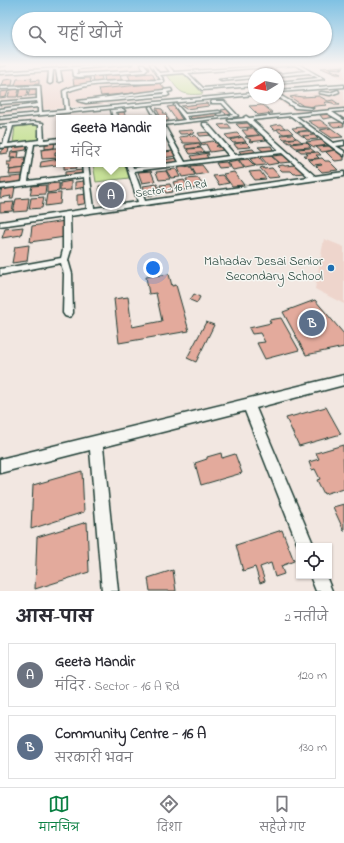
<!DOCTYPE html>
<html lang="hi">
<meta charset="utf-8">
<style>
body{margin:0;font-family:"Indie Flower","Playpen Sans Deva",sans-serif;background:#f7f7f7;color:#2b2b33}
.controls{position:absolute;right:12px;bottom:12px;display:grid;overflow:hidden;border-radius:0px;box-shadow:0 1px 3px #0004}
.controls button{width:36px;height:36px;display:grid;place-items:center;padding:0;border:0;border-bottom:1px solid #e1e1e2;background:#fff;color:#2b2b33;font:20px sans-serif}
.compass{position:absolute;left:248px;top:68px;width:36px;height:36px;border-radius:50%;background:#fff;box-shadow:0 1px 3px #0004;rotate:260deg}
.you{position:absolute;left:153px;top:268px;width:14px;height:14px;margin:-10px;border:3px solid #fff;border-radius:50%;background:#1a73e8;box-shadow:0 0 0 6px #1a73e833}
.badge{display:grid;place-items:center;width:26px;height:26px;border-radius:50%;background:#0b8043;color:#fff;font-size:13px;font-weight:700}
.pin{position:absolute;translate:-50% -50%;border:2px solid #fff;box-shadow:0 1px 4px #0006}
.popup{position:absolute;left:56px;top:115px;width:110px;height:52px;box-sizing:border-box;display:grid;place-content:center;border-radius:0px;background:#fff;filter:drop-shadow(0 1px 3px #0005);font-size:13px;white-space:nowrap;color:#7c7c81}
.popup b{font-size:15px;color:#2b2b33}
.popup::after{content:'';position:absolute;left:50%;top:100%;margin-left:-8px;border:8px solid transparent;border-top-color:#fff}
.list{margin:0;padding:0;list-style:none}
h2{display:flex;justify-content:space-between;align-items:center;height:52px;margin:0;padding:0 16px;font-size:17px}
h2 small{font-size:13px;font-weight:400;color:#7c7c81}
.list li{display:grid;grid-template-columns:26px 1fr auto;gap:12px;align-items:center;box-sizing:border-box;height:64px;margin:0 8px 8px;padding:0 8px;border:1px solid #e1e1e2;border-radius:0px}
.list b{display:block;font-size:15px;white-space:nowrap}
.list p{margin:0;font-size:13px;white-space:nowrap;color:#7c7c81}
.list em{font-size:13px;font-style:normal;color:#7c7c81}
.icon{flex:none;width:22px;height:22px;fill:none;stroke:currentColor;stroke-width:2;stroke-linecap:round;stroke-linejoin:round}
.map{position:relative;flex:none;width:344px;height:591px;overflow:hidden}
.search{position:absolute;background:#fff;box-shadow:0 1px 3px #0004;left:12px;right:12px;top:12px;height:44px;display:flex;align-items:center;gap:10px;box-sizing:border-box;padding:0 14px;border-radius:22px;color:#7c7c81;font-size:15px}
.sheet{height:196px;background:#fff}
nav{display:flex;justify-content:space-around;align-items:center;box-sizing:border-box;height:56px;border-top:1px solid #e1e1e2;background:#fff;font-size:11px;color:#7c7c81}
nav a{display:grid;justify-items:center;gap:2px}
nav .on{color:#0b8043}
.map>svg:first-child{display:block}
.built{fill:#eed5cc}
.green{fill:#c7e198;stroke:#738f66}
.building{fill:#e3aa9c;stroke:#1f3d34}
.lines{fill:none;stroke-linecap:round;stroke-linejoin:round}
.minor-casing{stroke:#1f3d34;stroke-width:3}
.minor{fill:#f6f6f2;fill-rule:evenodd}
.poi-dot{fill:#1f6fb2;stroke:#f6f6f2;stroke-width:1.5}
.labels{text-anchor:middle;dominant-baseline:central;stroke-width:3;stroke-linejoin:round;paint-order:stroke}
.far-street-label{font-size:11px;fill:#1f3d34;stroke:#f6f6f2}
.poi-label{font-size:13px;fill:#1f3d34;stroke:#f6f6f2;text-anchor:end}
</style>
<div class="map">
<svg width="344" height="591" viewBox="0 0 344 591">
<rect width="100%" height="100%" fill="#f2e7e1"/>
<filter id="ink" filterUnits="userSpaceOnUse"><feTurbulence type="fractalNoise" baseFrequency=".025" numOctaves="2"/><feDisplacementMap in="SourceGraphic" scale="8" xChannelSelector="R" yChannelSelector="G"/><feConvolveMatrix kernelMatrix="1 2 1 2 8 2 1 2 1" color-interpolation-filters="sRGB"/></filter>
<g filter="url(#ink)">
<g class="built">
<path d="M148 64 171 97 0 114V73Z"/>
<path d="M312 64H344V80Z"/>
<path d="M344 90V108L297 113 275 98H278V95Z"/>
<path d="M324 239 344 247V304L315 289Z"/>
</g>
<g class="green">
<path d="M185 74 203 94C180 96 180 92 167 75Z"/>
<path d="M42 124V139L13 143 15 127Z"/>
<path d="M93 164H125L129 178 96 182Z"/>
</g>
<g class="building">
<path d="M344 66V67L340 68 343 69 327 68 341 74H336L321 68Z"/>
<path d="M152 73 155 79 131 81 128 75Z"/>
<path d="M120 75 122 82 105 83 104 76Z"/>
<path d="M101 76 103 83H94L93 77Z"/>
<path d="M32 78 31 81 39 80V84L15 85 17 79Z"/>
<path d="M90 78 91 84 74 85 73 79Z"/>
<path d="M13 79 12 85 2 86 4 80Z"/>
<path d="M160 83 166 90 101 96 99 89Z"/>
<path d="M30 88H39L37 95 28 96Z"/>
<path d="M19 89 17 97H8L10 90Z"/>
<path d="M20 89H28L27 96 18 97Z"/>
<path d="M8 91 6 97 0 98V92Z"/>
<path d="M296 96 302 97 319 96 328 101 333 100 340 105H334L333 103 327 102 324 103 327 105 305 107 290 97Z"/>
<path d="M207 103 209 106 186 109 181 106Z"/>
<path d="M263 105 273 113 258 115 249 106Z"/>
<path d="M174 106 181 118 184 120 177 121 167 107Z"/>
<path d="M156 108 162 109 164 112 163 113H165L167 116H164L165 117H167L169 120 164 122 163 118H161Z"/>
<path d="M228 109 234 115H226L225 114H226L221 110Z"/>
<path d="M118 111 124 112 126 118 119 117 120 116 118 114Z"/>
<path d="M214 113 219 116 192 119 189 116Z"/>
<path d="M330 114 335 117 323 119 320 115Z"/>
<path d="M320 120 331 128H319L308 121Z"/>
<path d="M343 122 344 126 334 127 329 123Z"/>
<path d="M248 123 251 127 240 128 236 124Z"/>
<path d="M228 124 232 129H222L218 125Z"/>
<path d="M280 124 285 128 274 130 270 126Z"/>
<path d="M304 127 308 130 296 132 292 128Z"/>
<path d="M247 128H253L259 135 247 136 242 130H248Z"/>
<path d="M288 128 293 133 284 134 279 132 277 129Z"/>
<path d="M331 128 343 137 332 138 320 130Z"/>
<path d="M192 130 195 133 184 134H180L178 131Z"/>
<path d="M308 131 313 135 302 136 297 132Z"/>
<path d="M210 132 213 135 200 136 198 133Z"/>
<path d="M237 133 241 137 229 139 225 135Z"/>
<path d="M292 134 296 138 284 139 280 135Z"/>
<path d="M188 135 196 136 201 143H183L179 137 188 136Z"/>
<path d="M261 135 266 140 250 142 249 141 251 140 245 137Z"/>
<path d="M314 135 318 139 307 140 303 136Z"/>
<path d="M242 137 246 142 233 143 230 140Z"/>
<path d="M297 138 302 142 289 143 285 140Z"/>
<path d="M322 140 328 145 314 147 306 142Z"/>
<path d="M213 141 215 143H219L221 145 216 146 217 147H222L224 150 210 152 206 144 202 145 201 143Z"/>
<path d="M246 142 251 147 237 148 234 144Z"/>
<path d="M306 142 311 147 296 148 291 144Z"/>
<path d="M55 143 54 148 45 149V144Z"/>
<path d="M199 143 201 147 186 149 185 147V145Z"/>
<path d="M27 146 26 150 13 152 14 147Z"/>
<path d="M271 146 274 151 264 152 258 147Z"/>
<path d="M329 146 334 150 322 152 316 147Z"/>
<path d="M5 148H9L8 153 0 154V152Z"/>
<path d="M55 148H59V152H55V156L59 155V158L42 159 41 150Z"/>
<path d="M201 148 204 152H209L190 154 187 149Z"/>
<path d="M310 148 315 152H301L297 149Z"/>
<path d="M253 149 257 154 242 155 239 151Z"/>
<path d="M334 150 344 156V160L335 161 326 152Z"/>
<path d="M174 151 176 156 163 158V152Z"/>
<path d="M11 152H19L18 158H10Z"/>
<path d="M318 152 321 155H316L319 158 308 159 304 155H308L306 153Z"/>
<path d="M208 153 209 155H206L209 159 194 161 191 156Z"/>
<path d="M283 155 291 162 280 163 272 156Z"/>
<path d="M271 156 279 163 268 165 261 157Z"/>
<path d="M25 157 24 161H27L26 168 9 170 10 165H7V162H11V159Z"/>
<path d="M259 157 266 165 256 166 250 159Z"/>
<path d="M177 158 180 163 165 165 163 160Z"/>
<path d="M322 158 325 161H329L338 170 322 172 316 166 322 165 321 164 314 165 309 160Z"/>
<path d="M59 159 57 165 40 167 41 162Z"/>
<path d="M248 159 255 166 245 168 239 160Z"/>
<path d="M238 160 244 168 233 170 227 162Z"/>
<path d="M226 162 230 167 219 168 216 163Z"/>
<path d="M64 164H76L77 168 64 169Z"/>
<path d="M202 165 208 173 196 175 191 166Z"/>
<path d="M283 165 285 166 295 165 304 173 294 174 291 171H282L277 166Z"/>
<path d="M190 166 195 175 182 177 178 168Z"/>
<path d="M263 167 264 169 272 168 280 177 269 178 260 168Z"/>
<path d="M25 168 24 174 9 175 10 170Z"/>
<path d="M176 169 180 177 171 178 166 170Z"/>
<path d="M82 170V175L65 176V172Z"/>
<path d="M151 171 155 181 142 183 138 172Z"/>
<path d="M166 171 170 179 159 180 156 172Z"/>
<path d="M260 171 266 179 255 180 249 172Z"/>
<path d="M234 172 244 185 232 186 223 174Z"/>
<path d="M222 175 229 183 219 185 213 176Z"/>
<path d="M22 176 21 182 0 184 1 178Z"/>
<path d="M198 178 204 187 191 189 186 179Z"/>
<path d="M184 180 189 189 177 191 173 182Z"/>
<path d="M71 181V190L60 191V183Z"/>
<path d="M84 181 85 187 75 189V182Z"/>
<path d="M59 183V191L47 193V184Z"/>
<path d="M119 183 122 199 101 202 99 186Z"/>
<path d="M157 184 161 194 147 196 143 186Z"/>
<path d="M170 184 173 192 166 193 164 190 162 191 160 185Z"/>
<path d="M46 185 45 194 30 195 32 186Z"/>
<path d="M15 187 13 199H10L11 196 0 198 1 190Z"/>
<path d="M61 193 60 204 45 206 47 194Z"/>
<path d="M88 194 89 203 77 205V195Z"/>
<path d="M44 197 42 208 29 209 31 198Z"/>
<path d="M29 198 27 211 13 212 16 199Z"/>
<path d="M14 202 12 211 0 212V203Z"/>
<path d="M65 221V237L30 242 32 226Z"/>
<path d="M23 227 21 235 2 238 5 229Z"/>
<path d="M29 245 27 261 12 263 15 247Z"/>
<path d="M169 274 172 286 176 285 189 331 119 343 114 299 128 297 132 327 162 321 156 293 149 294 146 277Z"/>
<path d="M194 294 200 297 197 303 190 300Z"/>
<path d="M315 300 344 334V347L306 355 283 312Z"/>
<path d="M281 318 299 350 265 359 257 343 265 342 260 333 252 334 249 328 271 323 269 320Z"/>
<path d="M206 322 214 325 196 362 187 358Z"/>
<path d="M326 407 341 434 299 446 286 418Z"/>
<path d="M343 445 344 488 324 494 317 480 320 479 315 469 312 470 309 462 319 459 316 453Z"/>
<path d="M221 453 222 458 235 454 242 473 201 485 195 463 207 459V457Z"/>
<path d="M82 471 84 512 31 529 33 485Z"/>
<path d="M344 504V531L333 507Z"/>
<path d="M87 522 89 572 35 589 37 537Z"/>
<path d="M282 530 294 561 281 566 284 574 275 577 271 563 260 567 265 581 260 583 255 567 243 571 236 545Z"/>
<path d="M173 570 176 591H150L148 578Z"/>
</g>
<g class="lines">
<g class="minor-casing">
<g id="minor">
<path d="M0 64 6 65 0 66Z"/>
<path d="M119 64H132L77 69V74L144 70 141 64H144L148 69 145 72 79 77 74 76 73 69 60 70 62 81 60 82 58 81 56 70H53L52 83 50 84 48 83 49 71 0 74V72Z"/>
<path d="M150 64H152L159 73 170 72 164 64H167L174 72 298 64 324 79 278 84V82L318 78 309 73 278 76V74L306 71 295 65 188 73 203 88 254 84V86L202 90 184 73 160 75 163 79 161 80H164V82C133 86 97 79 67 92L69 110 254 93V95L0 119V117L38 113V107L0 111V109L38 104 37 101 0 104V102L37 99V88L0 89V87L40 86 42 112 65 110 63 91C82 79 137 81 161 80Z"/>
<path d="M187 64H194L192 65Z"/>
<path d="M254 76V78L221 81 219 80Z"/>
<path d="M344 85V87L278 92V90Z"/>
<path d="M171 89 172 91 167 92 169 95 167 96 86 103 78 101ZM163 92 164 94 108 99Z"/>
<path d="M338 90 339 92 330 95 319 93 321 92 330 93Z"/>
<path d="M278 94 298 106 313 108 311 109 295 108 278 97Z"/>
<path d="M212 101H224L238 116 163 125V123L185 120 174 105 176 104 185 114 219 111 221 112 186 116 189 120 233 115 222 103H211Z"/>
<path d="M151 106 159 118H155L149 107Z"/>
<path d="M123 109 125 111 115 112 117 118H113L111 110Z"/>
<path d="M344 109V111L332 112 344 120V123L327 113 296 116 333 143 344 141V145L336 146 344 151V156L291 116 252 120 315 176 344 172V176L70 216 71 250 68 260 72 274 73 313 71 316 68 317 65 316 63 313 64 274 61 263 0 275V269L61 258 63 250V217L0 226V222L87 209 84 177 0 189V185L22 182 29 145 0 148V144H3L8 127H0V125L33 122 43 123 44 140 59 138V142L34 144 28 181 83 174 82 164H88L94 208 138 202 126 164H132L133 168 179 162 163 131V127L166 128 185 162 229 156 203 125V123H207L235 155 279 150 247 121 230 122 228 120 245 118 244 117 246 116 249 118ZM33 124 39 125V140L8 144 13 126ZM282 153 309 177 145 201 134 171Z"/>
<path d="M344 375V385L256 408 314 546H299V548L245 411 103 447 118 591H102L90 450 0 473V459Z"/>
<path d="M310 576H326L332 591H316Z"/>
</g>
</g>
<use href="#minor" class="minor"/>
</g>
</g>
<linearGradient id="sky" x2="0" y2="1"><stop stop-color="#7fc1e3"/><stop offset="0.44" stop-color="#f9f4f2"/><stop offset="1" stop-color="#f9f4f2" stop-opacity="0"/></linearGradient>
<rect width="344" height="147" fill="url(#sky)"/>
<circle class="poi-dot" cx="331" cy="268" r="4"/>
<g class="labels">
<g class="far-street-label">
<text transform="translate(171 189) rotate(-8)">Sector - 16 A Rd</text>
</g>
<g class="poi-label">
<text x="323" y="261">Mahadav Desai Senior<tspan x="323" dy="15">Secondary School</tspan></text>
</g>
</g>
</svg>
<div class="controls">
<button><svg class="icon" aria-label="locate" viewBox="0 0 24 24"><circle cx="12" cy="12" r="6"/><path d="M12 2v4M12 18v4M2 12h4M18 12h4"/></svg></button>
</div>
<svg class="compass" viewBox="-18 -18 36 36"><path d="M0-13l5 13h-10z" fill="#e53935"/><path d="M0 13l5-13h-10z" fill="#7c7c81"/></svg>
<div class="you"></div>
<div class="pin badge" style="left:111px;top:195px;background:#6b7280">A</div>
<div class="popup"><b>Geeta Mandir</b>मंदिर</div>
<div class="pin badge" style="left:312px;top:323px;background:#5c6f8a">B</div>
<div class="search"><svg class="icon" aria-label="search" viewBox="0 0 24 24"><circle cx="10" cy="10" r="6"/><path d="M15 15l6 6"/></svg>यहाँ खोजें</div>
</div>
<section class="sheet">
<h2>आस-पास<small>2 नतीजे</small></h2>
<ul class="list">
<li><span class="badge" style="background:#6b7280">A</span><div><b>Geeta Mandir</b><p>मंदिर · Sector - 16 A Rd</p></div><em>120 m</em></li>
<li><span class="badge" style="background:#5c6f8a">B</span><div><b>Community Centre - 16 A</b><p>सरकारी भवन</p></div><em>130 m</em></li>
</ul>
</section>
<nav>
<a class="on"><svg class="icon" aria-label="map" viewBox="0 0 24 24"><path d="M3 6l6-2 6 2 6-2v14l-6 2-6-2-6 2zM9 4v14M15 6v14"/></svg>मानचित्र</a>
<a><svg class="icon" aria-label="directions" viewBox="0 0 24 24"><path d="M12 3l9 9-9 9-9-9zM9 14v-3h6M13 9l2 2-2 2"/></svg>दिशा</a>
<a><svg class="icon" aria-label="saved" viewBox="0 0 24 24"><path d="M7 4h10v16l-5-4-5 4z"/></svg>सहेजे गए</a>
</nav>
